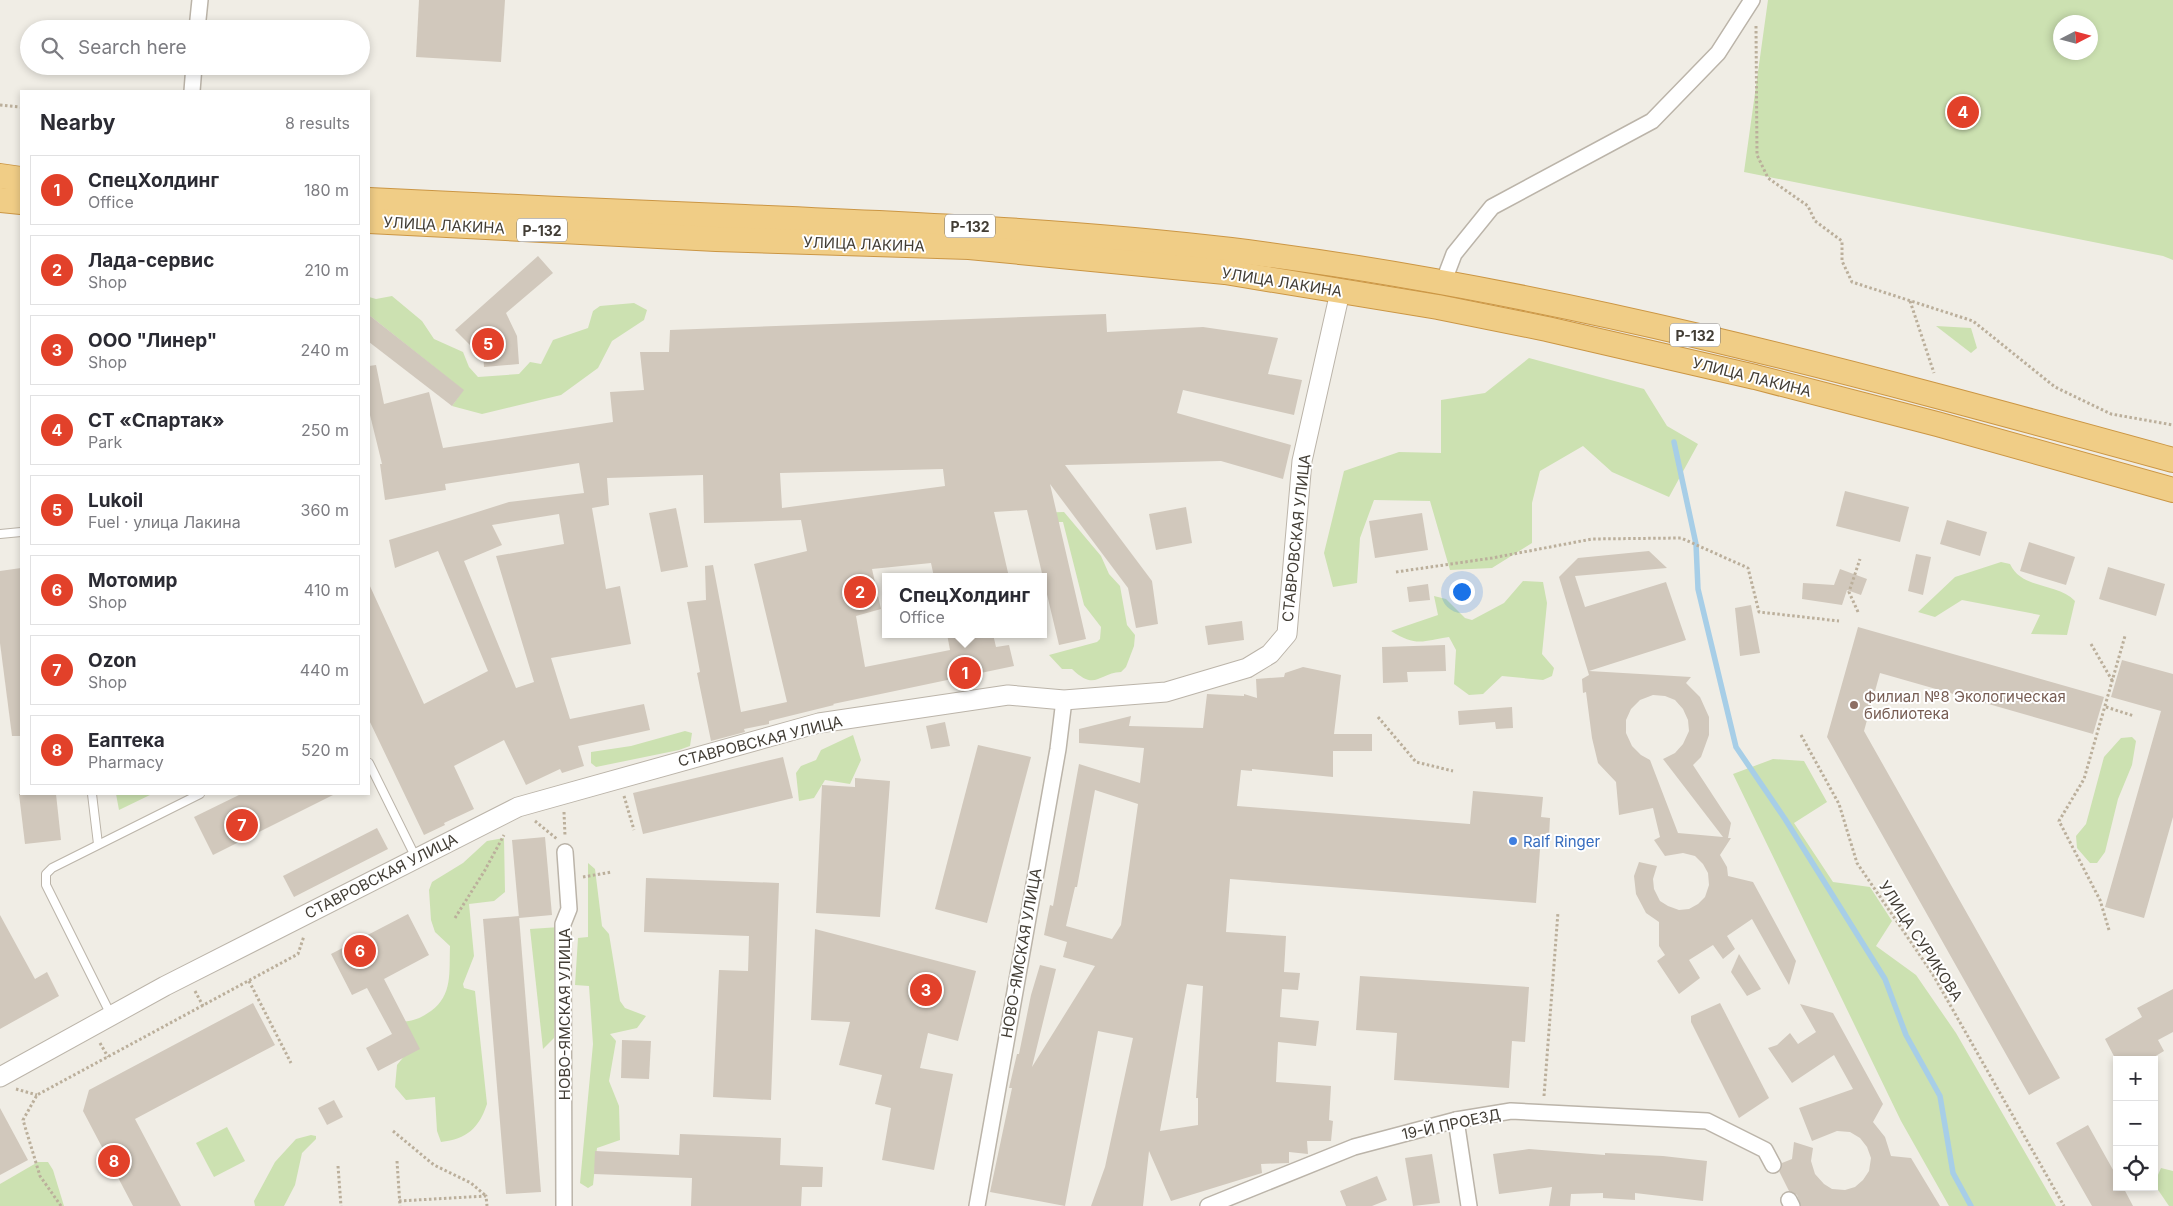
<!DOCTYPE html>
<meta charset="utf-8">
<style>
body{margin:0;font-family:Inter,sans-serif;background:#f2f2f3;color:#2b2b33}
.controls{position:absolute;right:15px;bottom:15px;display:grid;overflow:hidden;border-radius:0px;box-shadow:0 2px 8px #0003}
.controls button{width:45px;height:45px;display:grid;place-items:center;padding:0;border:0;border-bottom:1px solid #e1e1e2;background:#fff;color:#2b2b33;font:25px sans-serif}
.compass{position:absolute;left:2053px;top:15px;width:45px;height:45px;border-radius:50%;background:#fff;box-shadow:0 2px 8px #0003;rotate:84deg}
.you{position:absolute;left:1461px;top:591px;width:18px;height:18px;margin:-12px;border:4px solid #fff;border-radius:50%;background:#1a73e8;box-shadow:0 0 0 8px #1a73e833}
.badge{display:grid;place-items:center;width:32px;height:32px;border-radius:50%;background:#e2412a;color:#fff;font-size:16px;font-weight:700}
.pin{position:absolute;translate:-50% -50%;border:2px solid #fff;box-shadow:0 1px 5px #0006}
.popup{position:absolute;left:882px;top:573px;width:165px;height:65px;box-sizing:border-box;display:grid;place-content:center;border-radius:0px;background:#fff;filter:drop-shadow(0 1px 4px #0005);font-size:16px;white-space:nowrap;color:#7c7c81}
.popup b{font-size:19px;color:#2b2b33}
.popup::after{content:'';position:absolute;left:50%;top:100%;margin-left:-10px;border:10px solid transparent;border-top-color:#fff}
.list{margin:0;padding:0;list-style:none}
h2{display:flex;justify-content:space-between;align-items:center;height:65px;margin:0;padding:0 20px;font-size:21px}
h2 small{font-size:16px;font-weight:400;color:#7c7c81}
.list li{display:grid;grid-template-columns:32px 1fr auto;gap:15px;align-items:center;box-sizing:border-box;height:70px;margin:0 10px 10px;padding:0 10px;border:1px solid #e1e1e2;border-radius:0px}
.list b{display:block;font-size:19px;white-space:nowrap}
.list p{margin:0;font-size:16px;white-space:nowrap;color:#7c7c81}
.list em{font-size:16px;font-style:normal;color:#7c7c81}
.icon{flex:none;width:28px;height:28px;fill:none;stroke:currentColor;stroke-width:2;stroke-linecap:round;stroke-linejoin:round}
.map{position:relative;flex:none;width:2173px;height:1206px;overflow:hidden}
.search{position:absolute;background:#fff;box-shadow:0 2px 8px #0003;left:20px;top:20px;width:350px;height:55px;display:flex;align-items:center;gap:12px;box-sizing:border-box;padding:0 18px;border-radius:28px;color:#7c7c81;font-size:19px}
.panel{position:absolute;background:#fff;box-shadow:0 2px 8px #0003;left:20px;top:90px;width:350px;height:705px;border-radius:0px}
.map>svg:first-child{display:block}
.green{fill:#cce1b1;fill-rule:evenodd}
.lines{fill:none;stroke-linecap:round;stroke-linejoin:round}
.stream{stroke:#a7cee7;stroke-width:5.5}
.building{fill:#d1c8bc;fill-rule:evenodd}
.service-casing{stroke:#bbb4a9;stroke-width:10}
.minor-casing{stroke:#bbb4a9;stroke-width:18}
.tertiary-casing{stroke:#bbb4a9;stroke-width:21}
.trunk-casing{stroke:#cb9644;stroke-width:26}
.path{stroke:#bbaf9b;stroke-width:3;stroke-dasharray:2.5 2.5;stroke-linecap:butt}
.service{stroke:#fff;stroke-width:8}
.minor{stroke:#fff;stroke-width:15}
.tertiary{stroke:#fff;stroke-width:19}
.trunk{stroke:#f0cd86;stroke-width:24}
.education-dot{fill:#8d6e63;stroke:#fff;stroke-width:2}
.shop-dot{fill:#3f7fe0;stroke:#fff;stroke-width:2}
.labels{text-anchor:middle;dominant-baseline:central;stroke-width:4;stroke-linejoin:round;paint-order:stroke}
.shield{fill:#fff;stroke:#7b7772;stroke-width:1}
.shield-label{font-size:14px;font-weight:bold;fill:#423d35}
.street-label{font-size:15px;fill:#423d35;stroke:#fff}
.education-label{font-size:15px;fill:#785e54;stroke:#fff;text-anchor:start}
.shop-label{font-size:15px;fill:#366cbe;stroke:#fff;text-anchor:start}
</style>
<div class="map">
<svg width="2173" height="1206" viewBox="0 0 2173 1206">
<rect width="100%" height="100%" fill="#f0ede5"/>
<g class="green">
<path d="M1768 0H2173V260L2163 256 1744 172ZM2060 22H2090V52H2060Z"/>
<path d="M392 296 422 321 434 339 463 352 469 367 478 377 519 374 530 362 541 364 553 340 588 328 593 311 600 306 634 303 647 310 644 320 612 341 598 368 561 395 482 414 452 406 463 390 369 315V297L376 299Z"/>
<path d="M1936 326 1971 328 1977 348 1971 353Z"/>
<path d="M1529 358 1644 389 1667 426 1698 444 1669 497 1612 472 1583 446 1540 471 1532 503V543L1492 568 1450 570 1430 501 1374 500 1360 538 1357 583 1333 587 1324 553 1344 471 1399 452 1441 453V400L1485 393Z"/>
<path d="M1064 512 1101 556 1109 574 1120 586 1127 625 1135 635 1134 646 1126 667 1121 672C1098 673 1096 692 1072 669H1062L1049 655 1097 642 1100 639 1101 627 1084 605 1063 522H1037L1031 513Z"/>
<path d="M2001 562 2010 564C2022 590 2057 582 2075 601L2067 635 2031 634 2040 615 1962 600 1935 617 1918 612 1955 577Z"/>
<path d="M1523 581 1543 582 1547 603 1542 654 1554 668 1552 676 1543 680 1502 676 1483 694 1469 695 1454 684 1456 650 1449 637C1423 641 1416 647 1391 631L1438 615 1434 596 1446 599 1465 618 1472 620 1504 603Z"/>
<path d="M685 731 692 733 690 746 679 750 596 767 591 763V752L631 746Z"/>
<path d="M853 735 861 760 850 784 825 780 814 798 799 801 796 773 801 766 816 760 821 750Z"/>
<path d="M2132 737 2136 741 2132 765 2118 799 2105 852 2097 863H2090L2077 848 2076 836 2086 824 2104 757 2121 738Z"/>
<path d="M1773 759 1804 761 1827 802 1794 823 1833 882 1870 887 1892 921 1876 946 1916 975 1956 1033 2056 1206H1949L1901 1121 1733 774Z"/>
<path d="M116 794H152L119 810Z"/>
<path d="M504 838 505 892 494 901 469 904 474 956 463 984 464 988 475 991 487 1104C479 1128 467 1139 441 1142L437 1131 435 1097 406 1100 395 1087 397 1065 410 1049 402 1022C416 1020 419 1019 431 1011 453 995 449 972 450 946L435 932 431 920 429 890 432 882 463 863 487 841Z"/>
<path d="M588 863 595 869 602 926 609 934 620 1001 625 1008 646 1016 637 1028 610 1034 616 1041 609 1081 619 1106 620 1140 597 1148 593 1185 588 1188 580 1183 593 1044 589 986 575 985 578 938 588 937Z"/>
<path d="M560 927 554 1038 543 1049 530 929Z"/>
<path d="M227 1127 245 1161 214 1177 196 1143Z"/>
<path d="M311 1135 316 1136V1139L302 1153 295 1185 284 1206H255L254 1201 275 1162 296 1139Z"/>
<path d="M38 1162H48L53 1170 64 1206H0V1184Z"/>
<path d="M2161 1168 2173 1171V1206H2169L2154 1184Z"/>
</g>
<g class="lines">
<path class="stream" d="M1674 442 1696 544 1698 589 1736 747 1785 819 1885 979 1906 1035 1940 1096 1953 1173 1971 1206"/>
</g>
<g class="building">
<path d="M419 0H505L501 62 416 57Z"/>
<path d="M538 256 553 273 506 313 517 336 519 364 484 367 482 338 470 345 455 330Z"/>
<path d="M1106 314 1107 332 1203 327 1278 338 1268 374 1302 380 1294 415 1183 390 1177 413 1291 445 1283 479 1221 461 1065 465 1152 581 1158 624 1136 628 1128 588 1050 484 1086 639 1059 645 1027 510 994 512 1009 577H934L931 563 872 569 881 609 856 616 865 667 950 650 947 634H993L996 647 1009 645 1014 666 833 704 834 705 769 721V724L744 729 745 732 711 741 697 673 700 672 687 602 706 600 705 566 713 565 741 712 787 702 754 564 807 551 801 520 704 523 703 475 607 478 609 505 592 508 606 589 620 586 631 644 551 658 570 719 644 704 650 730 578 746 584 766 562 773 560 769 526 785 504 740 454 766 474 809 444 823 445 825 424 835 369 720V584L424 704 488 671 438 551 395 568 389 540 509 502 584 493 579 463 445 484 446 490 385 500 380 464H382L369 411V366L376 365 384 404 429 392 443 448 613 422 610 392 644 390 640 352H669L670 330ZM943 469 945 486 782 508 780 473ZM559 514 564 544 496 556 534 682 516 688 464 561 502 545 492 525Z"/>
<path d="M369 315 464 390 452 406 369 342Z"/>
<path d="M1845 491 1909 507 1900 542 1836 526Z"/>
<path d="M1186 507 1192 543 1156 550 1149 514Z"/>
<path d="M676 508 688 567 661 572 649 513Z"/>
<path d="M1422 513 1428 550 1375 558 1369 521Z"/>
<path d="M1947 520 1987 532 1980 556 1940 544Z"/>
<path d="M2029 542 2075 557 2066 585 2020 571Z"/>
<path d="M1649 551 1667 568 1575 576 1585 607 1666 582 1686 640 1589 671 1691 677 1686 683 1700 697 1709 717V735L1701 757 1693 765 1731 823 1728 838H1731L1720 855 1727 867 1728 876 1753 882 1796 961 1789 985 1752 919 1727 936 1735 949 1723 959 1713 945 1689 960 1700 978 1679 994 1657 961 1665 955 1659 946V922L1646 913 1636 894 1634 876 1639 862 1657 866 1653 879 1654 889 1660 901 1668 906 1679 910 1689 909 1698 904 1705 897 1709 885 1708 873 1703 864 1695 856 1683 853 1665 856 1654 840 1660 837 1653 808 1619 815 1616 782 1598 763 1592 738 1586 692 1583 693 1582 679 1589 675 1559 577 1578 558ZM1653 695 1665 696 1675 700 1683 709 1688 720 1689 731 1683 744 1675 753 1663 759 1723 837 1678 833 1650 760 1641 755 1632 746 1626 733V720L1631 709 1640 700Z"/>
<path d="M1916 554 1931 557 1923 595 1908 591Z"/>
<path d="M2108 567 2165 584 2156 616 2099 599Z"/>
<path d="M21 568V736H12L0 643V571Z"/>
<path d="M1840 569 1867 579 1861 595 1847 590 1842 605 1802 599 1803 583 1834 585Z"/>
<path d="M1428 584 1430 600 1409 602 1407 587Z"/>
<path d="M1751 605 1760 653 1740 656 1735 608Z"/>
<path d="M1242 621 1244 640 1208 645 1205 626Z"/>
<path d="M1858 627 2104 697 2093 734 1880 673 1864 731 2060 1078 2029 1095 1827 737Z"/>
<path d="M1445 645 1446 671 1407 672 1408 682 1383 683 1382 647Z"/>
<path d="M2122 660 2173 674V817L2144 918 2105 907 2161 711 2111 697Z"/>
<path d="M1303 667 1341 675 1334 734H1372V751H1333V777L1252 769V771L1241 770 1237 806 1470 824 1473 791 1543 797 1541 817 1550 818 1549 837 1541 836 1536 903 1230 879 1226 932 1286 936 1284 972 1300 973 1298 990 1282 989 1280 1017 1319 1021 1316 1046 1278 1042 1276 1082 1331 1086 1329 1120 1333 1121 1331 1141H1307L1308 1154 1289 1152V1163L1261 1164 1262 1173 1171 1201 1149 1151 1143 1206H1091L1105 1167 1133 1038 1098 1031 1065 1206 990 1192 1012 1088H1009L1017 1054H1019L1031 995 1040 965 1056 969 1032 1067 1095 966 1063 957 1067 942 1044 935 1050 905 1053 906 1079 764 1140 783 1144 748 1079 743V729L1131 716 1129 726 1203 728 1207 694 1244 696V694L1257 698 1256 679 1284 677 1285 673ZM1095 790 1138 804 1121 925 1112 939 1066 926 1075 887H1077ZM1187 984 1203 986 1196 1098H1198V1125L1160 1131Z"/>
<path d="M1512 707 1513 728 1496 729 1495 722 1459 725 1458 711Z"/>
<path d="M945 722 950 746 931 749 926 726Z"/>
<path d="M978 745 1031 757 987 923 935 909Z"/>
<path d="M783 757 793 798 643 834 633 793Z"/>
<path d="M855 778 890 781 880 917 816 913 822 785 855 787Z"/>
<path d="M19 794H56L61 840 25 844Z"/>
<path d="M241 794H335L213 855 194 817Z"/>
<path d="M377 828 388 849 294 897 283 876Z"/>
<path d="M545 837 552 915 519 918 512 840Z"/>
<path d="M646 878 779 883 771 1100 713 1097 719 970 748 971 749 936 644 932Z"/>
<path d="M408 914 429 955 384 979 420 1049 378 1071 366 1048 392 1034 367 988 352 995 331 954Z"/>
<path d="M0 915 35 979 47 972 59 996 0 1029Z"/>
<path d="M519 916 541 1192 506 1194 483 919Z"/>
<path d="M815 929 976 971 958 1041 928 1033 920 1068 953 1074 934 1170 882 1160 891 1108 875 1104 882 1075 839 1065 850 1022 811 1020Z"/>
<path d="M1739 954 1761 989 1747 996 1731 972Z"/>
<path d="M1360 976 1529 987 1525 1042 1512 1041 1509 1088 1394 1080 1397 1033 1356 1030Z"/>
<path d="M2173 989V1032L2158 1040 2164 1051 2149 1060H2116L2105 1039 2142 1017 2137 1008Z"/>
<path d="M253 1003 275 1045 135 1119 181 1206H133L83 1111 89 1090Z"/>
<path d="M1720 1003 1769 1098 1739 1118 1691 1022V1016Z"/>
<path d="M1800 1004 1833 1013 1883 1104 1873 1122 1885 1137 1891 1156 1911 1158 1940 1206H1801L1797 1195 1789 1191 1779 1171 1782 1163 1792 1159 1794 1142 1813 1148 1811 1161 1815 1174 1824 1184 1832 1189 1845 1190 1855 1187 1863 1180 1869 1171 1871 1158 1867 1147 1860 1138 1850 1132 1837 1131 1812 1141 1799 1108 1853 1089 1834 1055 1792 1083 1768 1048 1777 1045 1790 1033 1798 1044 1816 1032Z"/>
<path d="M622 1040 651 1041 649 1079 621 1078Z"/>
<path d="M334 1100 343 1117 327 1125 318 1108Z"/>
<path d="M0 1108 28 1160 0 1175Z"/>
<path d="M2088 1125 2117 1177V1187H2123L2133 1206H2092L2056 1143Z"/>
<path d="M680 1134 781 1138 780 1165 823 1167 822 1187H802L801 1206H691L692 1178 594 1174 595 1151 679 1155Z"/>
<path d="M1529 1149 1605 1155V1153L1663 1156 1707 1161 1703 1201 1635 1193V1200L1603 1198V1193L1571 1194 1570 1206H1549L1552 1187 1499 1194 1493 1154Z"/>
<path d="M1432 1154 1440 1203 1413 1206 1405 1158Z"/>
<path d="M1377 1176 1387 1200 1372 1206H1346L1340 1191Z"/>
</g>
<g class="lines">
<g class="service-casing">
<g id="service">
<path d="M0 534 21 532"/>
<path d="M369 763 416 858"/>
<path d="M92 794 98 844"/>
<path d="M111 1015 46 885V874L52 868 200 794"/>
</g>
</g>
<g class="minor-casing">
<g id="minor">
<path d="M197 29 200 0"/>
<path d="M192 91 194 66"/>
<path d="M1443 283 1454 254 1492 207 1652 121 1718 53 1752 0"/>
<path d="M1456 1120 1469 1206"/>
<path d="M1789 1200 1792 1206"/>
<path d="M564 1206 563 924 569 909 565 852"/>
<path d="M977 1206 1058 749 1064 700"/>
<path d="M1208 1206 1354 1147 1456 1120 1511 1111 1707 1121 1765 1150 1773 1165"/>
</g>
</g>
<g class="tertiary-casing">
<path id="tertiary" d="M0 1077 165 986 518 807 819 723 1008 695 1064 700 1166 692 1247 668 1270 654 1287 634 1302 461 1340 292"/>
</g>
<g class="trunk-casing">
<g id="trunk">
<path d="M0 176 21 179"/>
<path d="M0 200 21 202"/>
<path d="M369 200C494 206 620 212 745 217 908 224 1070 231 1231 250 1551 289 1863 375 2173 460"/>
<path d="M369 221 716 239 969 247 1225 272 1438 307 1547 329 1755 377 1937 424 2173 490"/>
</g>
</g>
<g class="path">
<path d="M1756 26 1757 155 1768 178 1808 206 1815 221 1842 241V261L1852 282 1973 321 2055 387 2111 414 2173 425"/>
<path d="M0 105 21 107"/>
<path d="M1910 301 1934 373"/>
<path d="M1396 572 1492 558 1592 539 1681 538 1748 568 1759 612 1839 621"/>
<path d="M1858 612 1849 592 1860 559"/>
<path d="M2091 644 2113 682"/>
<path d="M2106 707 2134 716"/>
<path d="M1378 717 1416 762 1453 771"/>
<path d="M1801 735 1839 804 1857 863 1932 973 2064 1206"/>
<path d="M624 796 634 830"/>
<path d="M564 812 565 836"/>
<path d="M535 821 557 839"/>
<path d="M583 877 612 872"/>
<path d="M455 918 485 870 504 835"/>
<path d="M2109 930 2100 900 2059 821 2084 779 2125 636"/>
<path d="M249 981 291 1063"/>
<path d="M195 991 203 1006"/>
<path d="M100 1043 108 1057"/>
<path d="M16 1089 37 1095"/>
<path d="M1544 1096 1558 912"/>
<path d="M393 1131 434 1165 471 1183 486 1196"/>
<path d="M397 1161 400 1206"/>
<path d="M338 1166 341 1206"/>
<path d="M399 1201 486 1196 487 1206"/>
<path d="M61 1206 40 1176 23 1120 37 1095 298 954 304 936"/>
</g>
<use href="#service" class="service"/>
<use href="#minor" class="minor"/>
<use href="#tertiary" class="tertiary"/>
<use href="#trunk" class="trunk"/>
</g>
<circle class="education-dot" cx="1854" cy="705" r="5"/>
<circle class="shop-dot" cx="1513" cy="841" r="5"/>
<g class="labels">
<g class="shield">
<rect x="945" y="214.5" width="50" height="23" rx="4"/>
<rect x="517" y="218.5" width="50" height="23" rx="4"/>
<rect x="1670" y="323.5" width="50" height="23" rx="4"/>
</g>
<g class="shield-label">
<text x="970" y="226">Р-132</text>
<text x="542" y="230">Р-132</text>
<text x="1695" y="335">Р-132</text>
</g>
<g class="street-label">
<text transform="translate(444 225) rotate(3)">УЛИЦА ЛАКИНА</text>
<text transform="translate(864 244) rotate(2)">УЛИЦА ЛАКИНА</text>
<text transform="translate(1282 282) rotate(9)">УЛИЦА ЛАКИНА</text>
<text transform="translate(1752 377) rotate(14)">УЛИЦА ЛАКИНА</text>
<text transform="translate(1296 538) rotate(-84)">СТАВРОВСКАЯ УЛИЦА</text>
<text transform="translate(760 741) rotate(-14)">СТАВРОВСКАЯ УЛИЦА</text>
<text transform="translate(381 876) rotate(-27)">СТАВРОВСКАЯ УЛИЦА</text>
<text transform="translate(1921 941) rotate(57)">УЛИЦА СУРИКОВА</text>
<text transform="translate(1021 953) rotate(-80)">НОВО-ЯМСКАЯ УЛИЦА</text>
<text transform="translate(564 1014) rotate(-90)">НОВО-ЯМСКАЯ УЛИЦА</text>
<text transform="translate(1451 1124) rotate(-12)">19-Й ПРОЕЗД</text>
</g>
<g class="education-label">
<text x="1864" y="696">Филиал №8 Экологическая<tspan x="1864" dy="17">библиотека</tspan></text>
</g>
<g class="shop-label">
<text x="1523" y="841">Ralf Ringer</text>
</g>
</g>
</svg>
<div class="controls">
<button>+</button>
<button>−</button>
<button><svg class="icon" aria-label="locate" viewBox="0 0 24 24"><circle cx="12" cy="12" r="6"/><path d="M12 2v4M12 18v4M2 12h4M18 12h4"/></svg></button>
</div>
<svg class="compass" viewBox="-18 -18 36 36"><path d="M0-13l5 13h-10z" fill="#e53935"/><path d="M0 13l5-13h-10z" fill="#7c7c81"/></svg>
<div class="you"></div>
<div class="pin badge" style="left:965px;top:673px">1</div>
<div class="popup"><b>СпецХолдинг</b>Office</div>
<div class="pin badge" style="left:860px;top:592px">2</div>
<div class="pin badge" style="left:926px;top:990px">3</div>
<div class="pin badge" style="left:1963px;top:112px">4</div>
<div class="pin badge" style="left:488px;top:344px">5</div>
<div class="pin badge" style="left:360px;top:951px">6</div>
<div class="pin badge" style="left:242px;top:825px">7</div>
<div class="pin badge" style="left:114px;top:1161px">8</div>
<div class="search"><svg class="icon" aria-label="search" viewBox="0 0 24 24"><circle cx="10" cy="10" r="6"/><path d="M15 15l6 6"/></svg>Search here</div>
<section class="panel">
<h2>Nearby<small>8 results</small></h2>
<ul class="list">
<li><span class="badge">1</span><div><b>СпецХолдинг</b><p>Office</p></div><em>180 m</em></li>
<li><span class="badge">2</span><div><b>Лада-сервис</b><p>Shop</p></div><em>210 m</em></li>
<li><span class="badge">3</span><div><b>ООО &quot;Линер&quot;</b><p>Shop</p></div><em>240 m</em></li>
<li><span class="badge">4</span><div><b>СТ «Спартак»</b><p>Park</p></div><em>250 m</em></li>
<li><span class="badge">5</span><div><b>Lukoil</b><p>Fuel · улица Лакина</p></div><em>360 m</em></li>
<li><span class="badge">6</span><div><b>Мотомир</b><p>Shop</p></div><em>410 m</em></li>
<li><span class="badge">7</span><div><b>Ozon</b><p>Shop</p></div><em>440 m</em></li>
<li><span class="badge">8</span><div><b>Еаптека</b><p>Pharmacy</p></div><em>520 m</em></li>
</ul>
</section>
</div>
